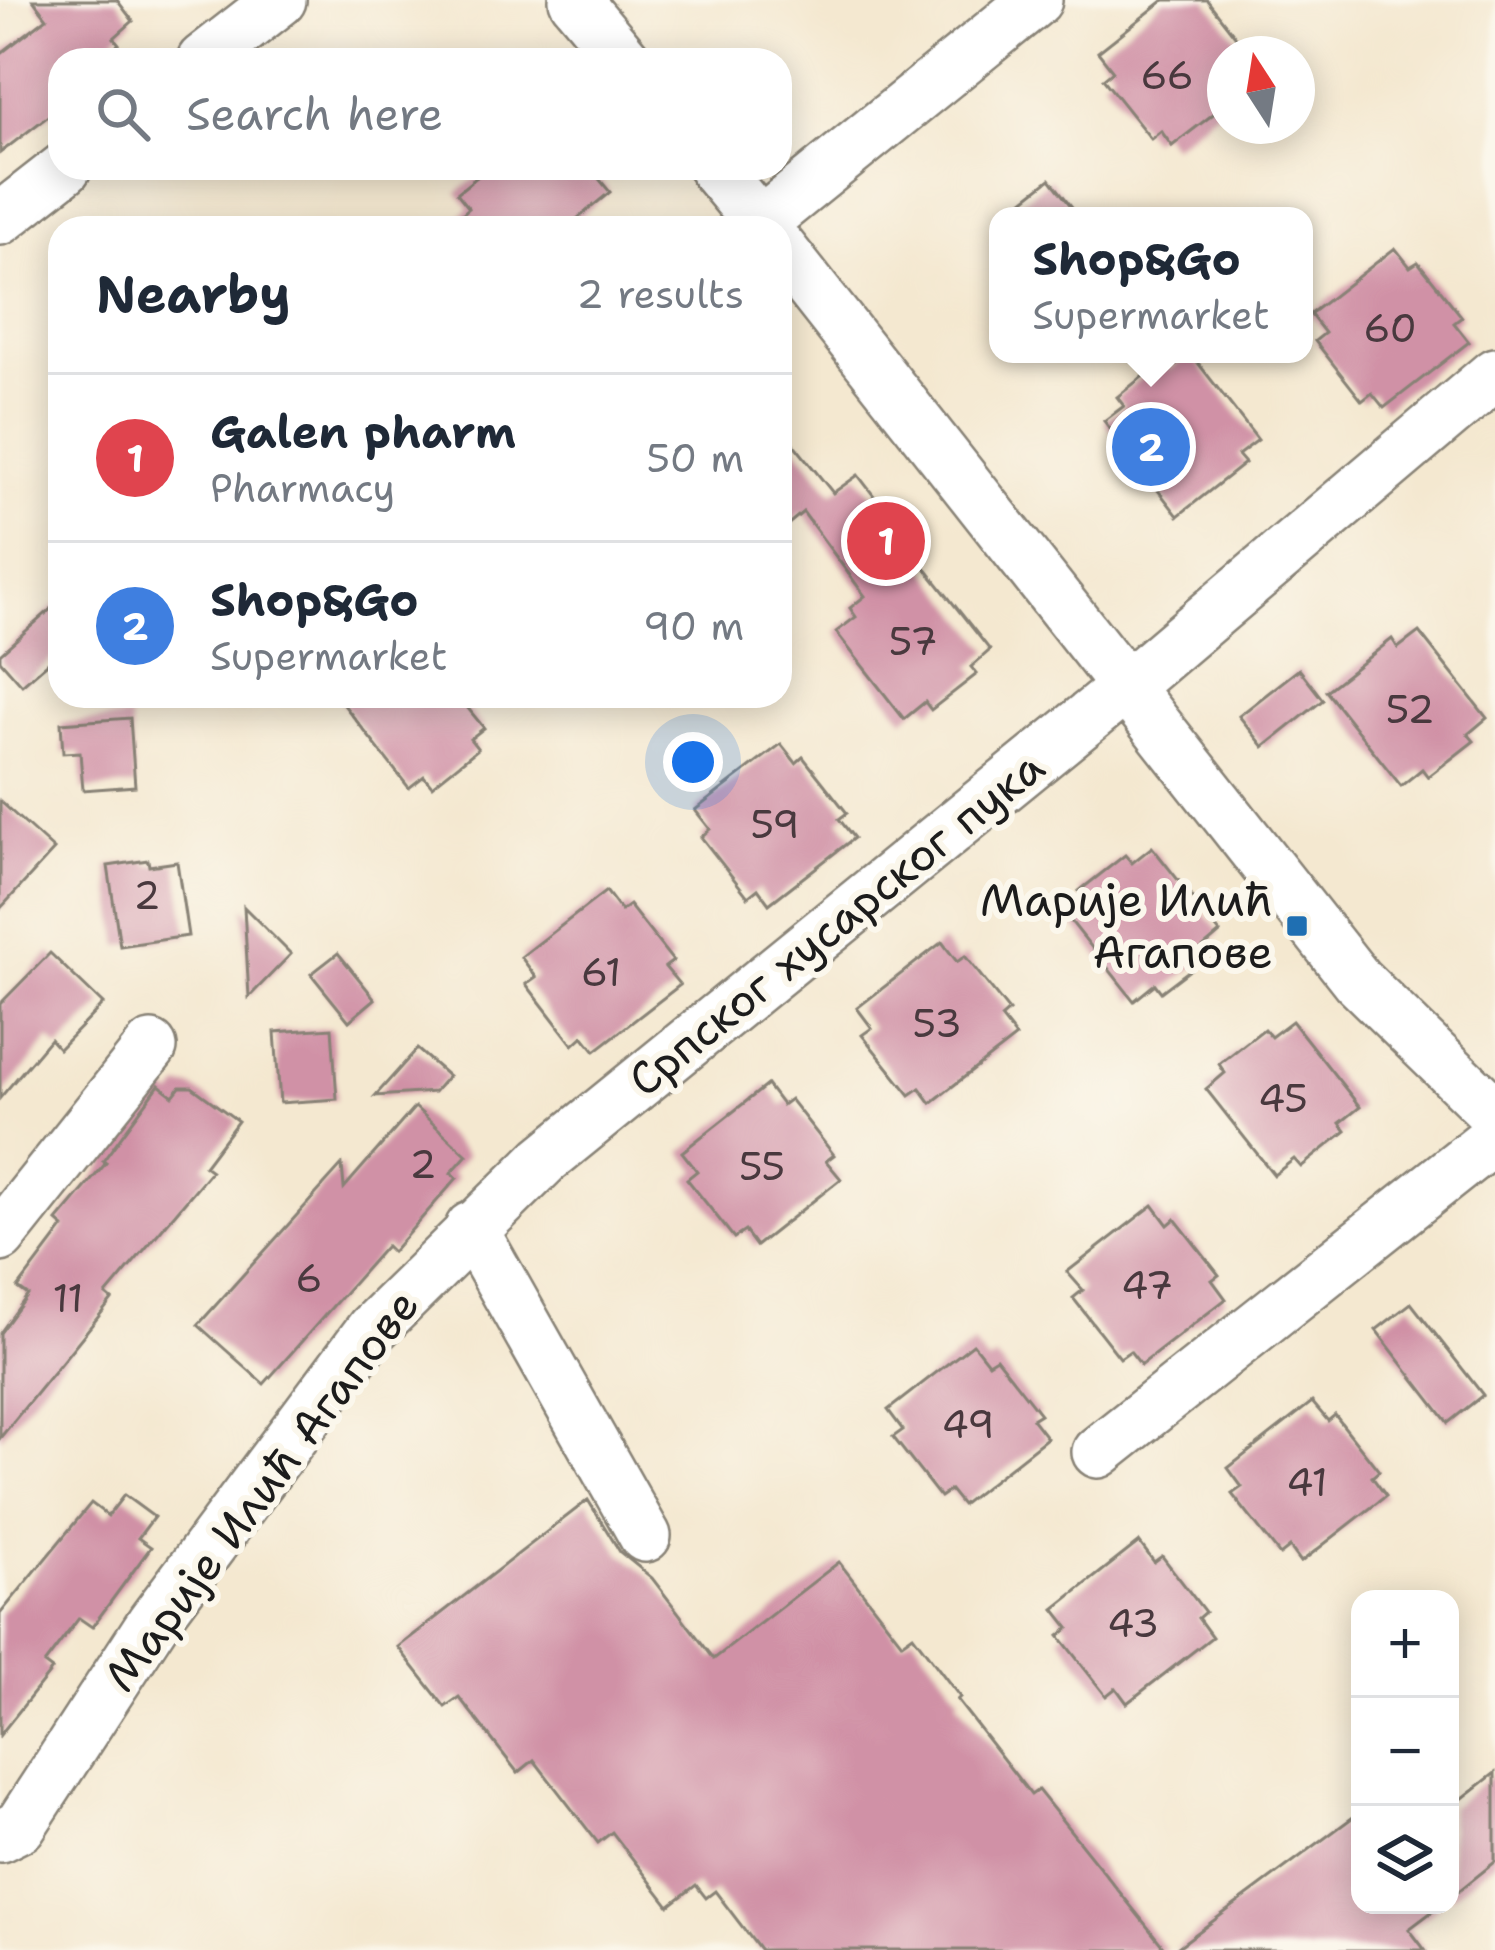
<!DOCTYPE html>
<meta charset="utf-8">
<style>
body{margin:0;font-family:"Shantell Sans",sans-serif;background:#f6f6f7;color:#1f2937}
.controls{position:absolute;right:36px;bottom:36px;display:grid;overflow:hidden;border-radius:24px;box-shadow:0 6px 30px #0003}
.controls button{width:108px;height:108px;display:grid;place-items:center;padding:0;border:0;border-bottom:3px solid #e0e1e3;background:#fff;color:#1f2937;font:60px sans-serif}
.compass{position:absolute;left:1207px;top:36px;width:108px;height:108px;border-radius:50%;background:#fff;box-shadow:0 6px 30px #0003;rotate:348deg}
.you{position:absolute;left:693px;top:762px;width:42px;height:42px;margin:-30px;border:9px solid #fff;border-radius:50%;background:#1a73e8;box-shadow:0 0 0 18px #1a73e833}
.badge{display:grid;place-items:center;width:78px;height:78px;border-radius:50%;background:#111827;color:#fff;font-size:39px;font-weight:700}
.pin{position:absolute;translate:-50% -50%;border:6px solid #fff;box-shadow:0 3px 12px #0006}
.popup{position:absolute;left:989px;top:207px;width:324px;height:156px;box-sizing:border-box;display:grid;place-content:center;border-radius:24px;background:#fff;filter:drop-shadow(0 3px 9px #0005);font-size:39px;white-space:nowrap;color:#747a83}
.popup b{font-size:45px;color:#1f2937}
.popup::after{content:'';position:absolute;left:50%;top:100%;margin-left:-24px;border:24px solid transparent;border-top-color:#fff}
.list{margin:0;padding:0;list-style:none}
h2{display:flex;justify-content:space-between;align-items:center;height:156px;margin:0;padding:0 48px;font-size:51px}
h2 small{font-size:39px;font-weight:400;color:#747a83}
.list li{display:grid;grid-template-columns:78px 1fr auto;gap:36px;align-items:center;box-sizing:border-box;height:168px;padding:0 48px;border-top:3px solid #e0e1e3}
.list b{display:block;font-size:45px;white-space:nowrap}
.list p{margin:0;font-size:39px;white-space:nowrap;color:#747a83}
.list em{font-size:39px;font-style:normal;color:#747a83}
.icon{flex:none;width:66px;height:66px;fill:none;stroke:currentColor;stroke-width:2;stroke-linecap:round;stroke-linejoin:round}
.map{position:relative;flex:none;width:1495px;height:1950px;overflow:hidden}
.search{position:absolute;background:#fff;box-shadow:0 6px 30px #0003;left:48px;top:48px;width:744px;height:132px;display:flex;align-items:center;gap:30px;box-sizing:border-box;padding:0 42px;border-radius:36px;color:#747a83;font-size:45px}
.panel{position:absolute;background:#fff;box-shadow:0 6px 30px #0003;left:48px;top:216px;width:744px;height:492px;border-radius:36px}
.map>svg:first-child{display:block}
.building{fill:#d091a6}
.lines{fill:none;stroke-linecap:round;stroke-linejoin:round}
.minor-casing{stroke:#888276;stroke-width:56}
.minor{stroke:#fff;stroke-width:51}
.poi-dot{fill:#1f6fb2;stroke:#fbf7ec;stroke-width:4.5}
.labels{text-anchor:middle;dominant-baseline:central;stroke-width:12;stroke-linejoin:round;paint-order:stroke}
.number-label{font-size:39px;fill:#49393e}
.poi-label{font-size:45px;fill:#1c1c1c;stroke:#fbf7ec;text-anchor:end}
.street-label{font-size:45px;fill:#1c1c1c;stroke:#fbf7ec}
</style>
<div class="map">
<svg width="1495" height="1950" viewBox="0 0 1495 1950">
<rect width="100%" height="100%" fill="#fbf7ec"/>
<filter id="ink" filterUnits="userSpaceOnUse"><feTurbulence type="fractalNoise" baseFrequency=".00833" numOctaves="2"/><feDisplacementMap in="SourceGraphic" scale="24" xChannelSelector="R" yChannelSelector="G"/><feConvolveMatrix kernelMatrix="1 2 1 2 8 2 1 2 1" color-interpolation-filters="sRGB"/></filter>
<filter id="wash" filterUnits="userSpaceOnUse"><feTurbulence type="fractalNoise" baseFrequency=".004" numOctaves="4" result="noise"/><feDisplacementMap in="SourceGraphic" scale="48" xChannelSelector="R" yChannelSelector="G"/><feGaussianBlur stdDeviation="2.7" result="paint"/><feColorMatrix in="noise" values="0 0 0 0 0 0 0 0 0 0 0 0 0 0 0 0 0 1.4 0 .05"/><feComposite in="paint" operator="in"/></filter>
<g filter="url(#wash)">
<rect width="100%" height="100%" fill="#f4e8d0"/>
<g id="blocks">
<g class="building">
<path d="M33 0H117L133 21 114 38 119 44 98 60H60V107L0 153V54L47 18Z"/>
<path d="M1164 0H1207L1249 54H1225V105L1172 146 1161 131 1151 139 1103 79 1113 71 1098 52Z"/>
<path d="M488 168H590L610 192 566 228H446L469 208 457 193Z"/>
<path d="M1050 179 1079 216H1003Z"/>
<path d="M1395 248 1410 267 1418 262 1462 317 1454 323 1469 342 1384 408 1372 393 1362 401 1315 341 1325 333 1310 314Z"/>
<path d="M1191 354 1258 440 1238 455 1245 463 1178 516 1104 421 1124 406 1117 397 1162 361 1169 370Z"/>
<path d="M780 427 833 493 858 475 913 547 910 549 990 650 971 667 977 674 931 710 925 702 904 719 836 632 856 617 850 608 865 596 803 512 780 531Z"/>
<path d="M60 601V652L22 685 0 660V654Z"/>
<path d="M1419 632 1487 718 1468 734 1474 741 1428 777 1422 769 1401 786 1326 691 1392 639 1398 648Z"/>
<path d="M1299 669 1323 700 1264 747 1239 716Z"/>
<path d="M337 696H458L484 728 470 739 478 749 432 786 424 776 409 788Z"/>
<path d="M130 718 135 786 83 790 80 752 63 753 61 723Z"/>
<path d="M781 744 796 763 803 757 847 813 839 819 854 838 769 904 758 889 748 897 701 837 710 829 695 810Z"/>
<path d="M0 801 54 850 0 909Z"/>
<path d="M1152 847 1220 933 1201 949 1207 957 1161 992 1155 984 1134 1001 1066 915 1086 899 1079 891 1125 855 1132 863Z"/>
<path d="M148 860 149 866 177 862 188 936 120 946 108 866Z"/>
<path d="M606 891 621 911 629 905 673 961 665 967 680 985 595 1051 583 1036 573 1045 526 984 536 977 521 957Z"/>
<path d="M244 907 291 954 249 997Z"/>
<path d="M942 942 957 962 965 956 1009 1011 1001 1018 1016 1037 931 1103 920 1088 910 1095 862 1035 872 1028 857 1008Z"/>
<path d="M50 953 103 1004 59 1049 50 1039 0 1098V1004Z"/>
<path d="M338 953 375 999 349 1021 311 974Z"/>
<path d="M1292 1021 1360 1107 1340 1123 1346 1131 1301 1167 1294 1159 1274 1175 1206 1089 1225 1073 1219 1064 1264 1029 1271 1037Z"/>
<path d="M332 1028 337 1099 280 1103 275 1032Z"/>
<path d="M417 1049 448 1076 434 1092 375 1096Z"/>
<path d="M159 1085 173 1096 180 1087H192L238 1121 204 1166 211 1171 106 1295 112 1300 0 1438V1333L28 1295 18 1288 64 1227 57 1221 106 1163 103 1161Z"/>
<path d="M767 1085 782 1105 790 1099 834 1155 826 1161 841 1179 756 1246 745 1231 734 1238 687 1179 697 1171 682 1152Z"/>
<path d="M415 1107 467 1155 451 1173 457 1178 392 1252 386 1246 264 1384 198 1325 342 1165 344 1188Z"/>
<path d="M1153 1205 1168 1225 1175 1219 1219 1275 1212 1280 1226 1299 1141 1365 1130 1351 1120 1358 1073 1298 1083 1290 1067 1272Z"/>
<path d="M1411 1303 1483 1395 1448 1423 1376 1330Z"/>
<path d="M973 1344 988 1363 996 1358 1040 1414 1032 1419 1047 1438 962 1505 950 1490 940 1497 893 1437 903 1430 888 1410Z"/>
<path d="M1312 1402 1328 1421 1335 1415 1379 1471 1372 1477 1386 1496 1301 1562 1290 1547 1280 1555 1232 1494 1242 1487 1228 1468Z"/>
<path d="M124 1495 154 1517 138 1538 151 1547 92 1627 79 1618 44 1664 52 1670 0 1735V1614L91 1503 108 1516Z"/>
<path d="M588 1500 620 1552 652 1578 714 1659 839 1562 902 1643 913 1635 960 1697 957 1700 1031 1795 1038 1790 1166 1950H760L715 1891 706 1898 696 1885 669 1906 612 1832 598 1843 534 1760 518 1773 459 1697 445 1707 398 1647Z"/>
<path d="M1139 1542 1154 1562 1162 1556 1205 1612 1198 1618 1212 1637 1127 1703 1116 1688 1106 1696 1059 1636 1069 1628 1054 1609Z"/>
<path d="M1495 1773V1862L1450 1898V1808Z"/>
<path d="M1360 1812V1905H1441L1409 1929 1425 1950H1174Z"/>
</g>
</g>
</g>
<g filter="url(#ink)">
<use href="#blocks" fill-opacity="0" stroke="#888276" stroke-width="3"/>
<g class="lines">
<g class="minor-casing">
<g id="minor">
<path d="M575 0 625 60"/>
<path d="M203 60 280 0"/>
<path d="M714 168 764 228"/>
<path d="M0 219 65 168"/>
<path d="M755 228 1036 0"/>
<path d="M780 248 1357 980 1495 1114"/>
<path d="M471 1228 645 1536"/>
<path d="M0 1236 151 1047"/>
<path d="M1098 1452 1495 1137"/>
<path d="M0 1836 20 1826 153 1622 372 1329 544 1160 1127 686 1495 374"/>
</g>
</g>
<use href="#minor" class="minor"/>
</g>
</g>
<rect class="poi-dot" x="1285" y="914" width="24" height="24" rx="6"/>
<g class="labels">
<g class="number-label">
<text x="1167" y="75">66</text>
<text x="1390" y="328">60</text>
<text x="913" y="641">57</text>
<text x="1410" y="709">52</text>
<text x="775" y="824">59</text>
<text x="147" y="895">2</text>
<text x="601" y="972">61</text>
<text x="937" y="1023">53</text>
<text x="1283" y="1098">45</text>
<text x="423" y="1164">2</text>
<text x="762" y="1166">55</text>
<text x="309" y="1278">6</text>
<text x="1147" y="1285">47</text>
<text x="68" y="1298">11</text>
<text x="968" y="1424">49</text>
<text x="1307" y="1482">41</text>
<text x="1133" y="1623">43</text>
</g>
<g class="poi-label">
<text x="1273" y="900">Марије Илић<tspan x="1273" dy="52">Агапове</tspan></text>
</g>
<g class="street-label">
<text transform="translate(836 923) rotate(-39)">Српског хусарског пука</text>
<text transform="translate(261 1490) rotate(-53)">Марије Илић Агапове</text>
</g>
</g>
</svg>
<div class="controls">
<button>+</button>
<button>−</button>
<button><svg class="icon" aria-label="layers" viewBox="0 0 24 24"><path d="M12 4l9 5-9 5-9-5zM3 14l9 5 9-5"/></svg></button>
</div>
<svg class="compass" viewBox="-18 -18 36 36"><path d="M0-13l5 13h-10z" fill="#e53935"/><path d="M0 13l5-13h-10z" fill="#747a83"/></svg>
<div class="you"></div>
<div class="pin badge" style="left:886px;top:541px;background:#e0444e">1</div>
<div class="pin badge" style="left:1151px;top:447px;background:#3f7fe0">2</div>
<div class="popup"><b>Shop&amp;Go</b>Supermarket</div>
<div class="search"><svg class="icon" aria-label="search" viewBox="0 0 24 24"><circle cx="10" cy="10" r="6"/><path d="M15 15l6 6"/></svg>Search here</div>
<section class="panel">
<h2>Nearby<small>2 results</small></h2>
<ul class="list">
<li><span class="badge" style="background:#e0444e">1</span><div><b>Galen pharm</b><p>Pharmacy</p></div><em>50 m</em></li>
<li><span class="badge" style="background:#3f7fe0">2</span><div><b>Shop&amp;Go</b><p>Supermarket</p></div><em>90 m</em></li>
</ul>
</section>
</div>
